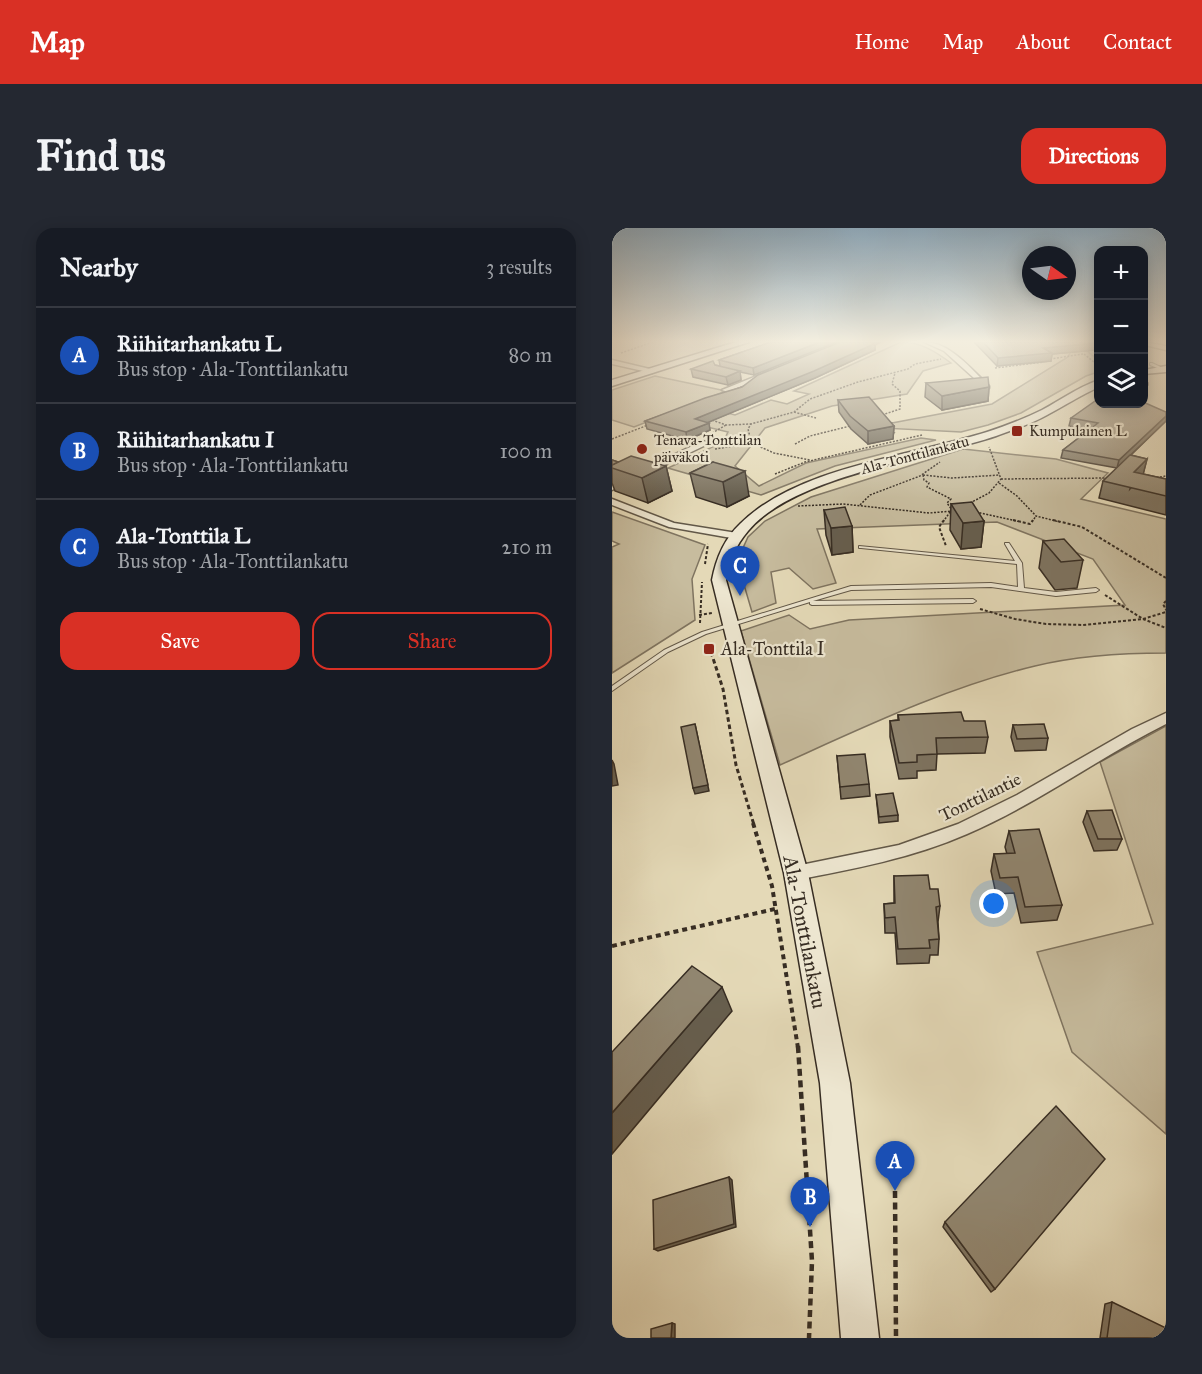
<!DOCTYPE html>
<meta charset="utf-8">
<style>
body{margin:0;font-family:"IM FELL Great Primer",serif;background:#242831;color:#f1f3f6}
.controls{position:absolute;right:18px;top:18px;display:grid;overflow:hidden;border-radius:12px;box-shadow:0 3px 15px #0003}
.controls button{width:54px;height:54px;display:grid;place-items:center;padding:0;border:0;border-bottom:2px solid #363941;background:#171b24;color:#f1f3f6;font:30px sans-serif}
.compass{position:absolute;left:410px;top:18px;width:54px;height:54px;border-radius:50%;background:#171b24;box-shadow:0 3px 15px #0003;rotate:104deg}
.you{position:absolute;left:382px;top:676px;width:21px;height:21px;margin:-15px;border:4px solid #fff;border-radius:50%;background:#1a73e8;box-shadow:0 0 0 9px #1a73e833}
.badge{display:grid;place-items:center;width:39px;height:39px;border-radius:50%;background:#d93025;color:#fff;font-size:20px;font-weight:700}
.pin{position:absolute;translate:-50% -50px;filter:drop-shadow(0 2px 3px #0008)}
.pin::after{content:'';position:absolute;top:32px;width:21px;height:18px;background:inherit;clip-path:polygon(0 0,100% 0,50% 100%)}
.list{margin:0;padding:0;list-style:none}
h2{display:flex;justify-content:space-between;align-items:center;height:78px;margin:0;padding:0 24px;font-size:26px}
h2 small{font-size:20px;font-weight:400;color:#9ea1a6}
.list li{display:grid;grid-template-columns:39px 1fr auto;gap:18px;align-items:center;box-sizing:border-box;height:96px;padding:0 24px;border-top:2px solid #363941}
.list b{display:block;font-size:22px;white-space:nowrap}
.list p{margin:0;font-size:20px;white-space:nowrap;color:#9ea1a6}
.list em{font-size:20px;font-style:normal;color:#9ea1a6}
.actions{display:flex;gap:12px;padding:18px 24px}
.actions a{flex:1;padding:14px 0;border:2px solid #d93025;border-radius:18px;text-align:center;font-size:21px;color:#d93025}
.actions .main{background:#d93025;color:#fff}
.icon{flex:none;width:33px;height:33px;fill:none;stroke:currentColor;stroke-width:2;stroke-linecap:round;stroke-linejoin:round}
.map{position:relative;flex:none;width:554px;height:1110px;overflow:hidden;border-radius:18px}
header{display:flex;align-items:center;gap:36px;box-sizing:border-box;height:84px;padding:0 30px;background:#d93025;color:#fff}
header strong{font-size:28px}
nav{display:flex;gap:33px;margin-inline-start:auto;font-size:21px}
.intro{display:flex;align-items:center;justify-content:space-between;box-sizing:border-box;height:144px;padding:0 36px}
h1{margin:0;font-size:42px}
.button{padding:15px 27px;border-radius:18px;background:#d93025;color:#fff;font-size:21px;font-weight:700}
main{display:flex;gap:36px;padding:0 36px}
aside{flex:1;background:#171b24;border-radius:18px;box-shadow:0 3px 15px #0003}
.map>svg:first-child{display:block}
.green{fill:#c7bc9e;stroke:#7f7460;stroke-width:1.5}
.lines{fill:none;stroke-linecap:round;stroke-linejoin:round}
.lane-casing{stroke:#625848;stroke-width:2}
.street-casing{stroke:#625848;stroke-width:3}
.secondary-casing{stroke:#372d23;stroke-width:3}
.path-far4{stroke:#372d23;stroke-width:1.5;stroke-dasharray:2 1.5;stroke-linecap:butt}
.path-far3{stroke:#372d23;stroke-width:2;stroke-dasharray:3 2;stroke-linecap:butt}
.path-far2{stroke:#372d23;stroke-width:3;stroke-dasharray:4.5 3;stroke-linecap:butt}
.path-far1{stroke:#372d23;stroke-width:4;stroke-dasharray:5 4;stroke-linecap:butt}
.path{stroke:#372d23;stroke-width:4.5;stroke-dasharray:7 4.5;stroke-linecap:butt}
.lane{fill:#ede6d0;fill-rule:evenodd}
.street{fill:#ede6d0;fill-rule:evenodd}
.secondary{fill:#ede6d0;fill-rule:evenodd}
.wall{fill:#7d7360;stroke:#372d23;stroke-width:1.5}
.shaded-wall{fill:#665e4e;stroke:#372d23;stroke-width:1.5}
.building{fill:#918670;stroke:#372d23;stroke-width:1.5}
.poi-dot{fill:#8f2418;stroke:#ede6d0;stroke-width:2}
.labels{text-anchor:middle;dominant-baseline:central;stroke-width:4.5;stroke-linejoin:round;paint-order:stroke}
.far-poi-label{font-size:15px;fill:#372d23;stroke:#ede6d0;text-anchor:start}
.far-street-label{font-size:15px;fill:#372d23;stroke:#ede6d0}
.poi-label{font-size:18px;fill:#372d23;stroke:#ede6d0;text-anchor:start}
.street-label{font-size:18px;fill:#372d23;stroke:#ede6d0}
.near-street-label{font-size:21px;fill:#372d23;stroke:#ede6d0}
</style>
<header>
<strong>Map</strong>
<nav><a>Home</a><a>Map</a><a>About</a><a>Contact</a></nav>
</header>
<div class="intro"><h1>Find us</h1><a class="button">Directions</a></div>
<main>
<aside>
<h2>Nearby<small>3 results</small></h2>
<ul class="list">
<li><span class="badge" style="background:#1a4fb4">A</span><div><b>Riihitarhankatu L</b><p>Bus stop · Ala-Tonttilankatu</p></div><em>80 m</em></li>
<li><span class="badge" style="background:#1a4fb4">B</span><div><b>Riihitarhankatu I</b><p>Bus stop · Ala-Tonttilankatu</p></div><em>100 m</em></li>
<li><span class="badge" style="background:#1a4fb4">C</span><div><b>Ala-Tonttila L</b><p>Bus stop · Ala-Tonttilankatu</p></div><em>210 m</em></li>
</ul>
<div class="actions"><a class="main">Save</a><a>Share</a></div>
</aside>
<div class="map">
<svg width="554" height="1110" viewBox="0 0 554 1110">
<rect width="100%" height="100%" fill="#e4d9b7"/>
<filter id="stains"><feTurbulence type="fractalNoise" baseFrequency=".00333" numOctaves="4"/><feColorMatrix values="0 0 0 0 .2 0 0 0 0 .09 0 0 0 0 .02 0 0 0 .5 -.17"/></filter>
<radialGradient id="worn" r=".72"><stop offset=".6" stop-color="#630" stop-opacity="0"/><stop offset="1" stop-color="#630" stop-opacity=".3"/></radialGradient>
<g class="green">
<path d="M289 114C309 114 324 124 339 135L311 143 295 166 220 178 153 200 123 238 147 258 194 235 309 210 324 212 223 238 149 267 56 240 111 214 116 204 58 190 88 178 123 187 159 172 175 176 197 166 182 163Z"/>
<path d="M461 119 475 123 486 132V144L474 148 409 185 376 197 349 204 270 200 280 195 380 176 456 129Z"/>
<path d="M43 148 114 163 22 199 0 192V162Z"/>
<path d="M351 221 444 231 496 245 469 271 554 291V425C512 425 464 428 423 438 335 459 250 500 168 537L129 403 177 387 198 401 237 392 513 377 481 331 385 294 205 301 224 355 201 361 177 340 159 344 164 375 140 384 125 333 136 309 153 293 199 269Z"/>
<path d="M0 284 93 317 80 351 83 392 0 445V319L7 316 0 313Z"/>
<path d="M554 498V906L460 824 425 724 541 696 488 534Z"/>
</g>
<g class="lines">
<g class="lane-casing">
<g id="lane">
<path d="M538 135H540L553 141 550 142 538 137Z"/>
<path d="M532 153 536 155V157H532Z"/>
<path d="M393 315H397L410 335 412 360 444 364 484 360 487 362 484 364 444 368 379 359 239 362 201 373 361 371 364 373 361 375 200 377 198 376V374L94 406 56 424 0 463V458L52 422 90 404 239 358 379 355 406 359 405 336 249 320H247V318L403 333 393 316Z"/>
</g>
</g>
<g class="street-casing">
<g id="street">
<path d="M312 114C338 114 359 141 377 158V160H373L332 123Z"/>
<path d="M0 132 42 142 43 143 40 145 0 136Z"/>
<path d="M157 143 159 146 120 162 133 158 135 161 122 166 110 162Z"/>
<path d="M91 213 98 215 0 262V256Z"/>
<path d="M0 271 62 295 125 305 130 308 125 311 57 299 0 277Z"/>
<path d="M554 485V496C486 530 425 576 355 606 300 630 242 641 184 652L178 650 176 645 178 640 184 638 287 617 346 596 405 567 520 501Z"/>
</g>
</g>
<g class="secondary-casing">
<g id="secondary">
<path d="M124 114H137L0 158V152Z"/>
<path d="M533 114 554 118V122L533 117Z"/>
<path d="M554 138V144L532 146V142Z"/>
<path d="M487 152V159C469 167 452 178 435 187 419 196 401 202 384 208 316 231 183 247 136 303 123 318 118 333 114 352L196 645 238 855 267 1110H229L208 855 172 645 100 352C104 331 112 311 128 296 185 239 300 228 375 204 393 198 412 191 430 182 449 172 466 159 487 152Z"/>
</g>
</g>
<g class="path-far4">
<path d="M9 125 41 114"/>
<path d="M472 126 487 138"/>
<path d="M438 131 471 126"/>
<path d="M383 140 432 134"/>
<path d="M182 184 204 190"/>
<path d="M270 187 288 181V163L280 156 283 145"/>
<path d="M100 192 114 197 139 196"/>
<path d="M275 194 281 195 279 202 283 205"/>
<path d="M97 207 114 197"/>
<path d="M0 211 36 197"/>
<path d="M135 216 144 217 162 225 198 232"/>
<path d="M183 216 198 208 238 198"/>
<path d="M103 221 134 216 138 209 136 201 139 196 182 184 198 171 246 154 296 141 303 136 329 131"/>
<path d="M163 246 193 234 310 207"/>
<path d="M311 247 312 252 317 255 315 259 339 271 335 275 340 282"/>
<path d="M311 247 340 250 388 247"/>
<path d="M541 250 554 248"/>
<path d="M389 251 496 250"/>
<path d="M387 255 405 268 424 288 448 294"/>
<path d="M358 275 377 265 389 251 377 219"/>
<path d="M248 277 258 267 308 248 328 234"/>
<path d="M186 278 231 276 317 285 341 283"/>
<path d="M364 284 409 294"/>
<path d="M331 294 338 284"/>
<path d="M420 294 424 288"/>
</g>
<g class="path-far3">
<path d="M332 292 327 299 334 318"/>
<path d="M401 292 418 296 421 292"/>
<path d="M441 292 470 299 554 350"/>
<path d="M93 336 96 316"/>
<path d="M493 367 531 391 554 384"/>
<path d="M554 373 551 376 554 382"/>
<path d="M368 381 403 391 434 396 471 397 531 391 554 400"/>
<path d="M87 387 100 385"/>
<path d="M88 395 90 354"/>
<path d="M96 415 99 425"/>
</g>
<path class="path-far2" d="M99 424 111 461 124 537 142 597"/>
<g class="path-far1">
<path d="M141 595 160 658 186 820"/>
<path d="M0 718 163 681"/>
</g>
<g class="path">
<path d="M186 818 200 1033 197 1110"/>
<path d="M283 963 284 1110"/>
</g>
<use href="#lane" class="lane"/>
<use href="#street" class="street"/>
<use href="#secondary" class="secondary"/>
</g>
<g class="wall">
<path d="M159 114 142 147 128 144 129 152 116 157 81 149 79 141 103 137 108 138 107 132Z"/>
<path d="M362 114H486V124L483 122 440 126 439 133 385 138Z"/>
<path d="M263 117V122L203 150 96 194 98 202 75 212 35 201 33 193 130 159Z"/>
<path d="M314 155 377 159 376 173 330 182 313 169Z"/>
<path d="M226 172 282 198 281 211 256 216 239 201 227 184Z"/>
<path d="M554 184V193L519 227 535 231 531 246 554 251V287L487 270 491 253 505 240 449 230 451 222 477 202 457 198 459 190Z"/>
<path d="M0 232 6 234 54 238 60 263 36 275 3 263 0 255Z"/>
<path d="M101 234 137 268 115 279 84 269 78 245Z"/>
<path d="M339 276 372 293 369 319 349 321 338 302Z"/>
<path d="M212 282 240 298 241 324 220 327 214 307Z"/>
<path d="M431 313 471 332 465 360 443 362 427 340Z"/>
<path d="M286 487 352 493 376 509 373 525 325 526 324 542 305 543V550L287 551 278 509V493L286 492Z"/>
<path d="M401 497 436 510 434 522 403 523 399 509Z"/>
<path d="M225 528 257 556 258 568 229 571Z"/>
<path d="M264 567 286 587V593L267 595Z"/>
<path d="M475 583 510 611 505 622 482 623 471 594Z"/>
<path d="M397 603 450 677 445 692 409 695 402 665 384 666 379 643 382 626H395L393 619Z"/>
<path d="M282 648 318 661 328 678 326 694 327 711 326 727H318L317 735 285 736 283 705H273L272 676 282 675Z"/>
<path d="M333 994 383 1061 379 1064 331 999Z"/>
<path d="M500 1074 554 1110H488L493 1076Z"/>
</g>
<g class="shaded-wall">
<path d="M208 114H225L142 147 141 140Z"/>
<path d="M256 114H269L263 117V122L203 150 85 199 83 191Z"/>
<path d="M485 115 483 122 440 126 439 133 385 138 386 130 431 120Z"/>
<path d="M128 143 129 152 116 157 114 149Z"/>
<path d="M377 159 376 173 330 182V168Z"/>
<path d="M554 188V193L505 240 507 232Z"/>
<path d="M97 195 98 202 75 212 74 204Z"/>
<path d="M282 198 281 211 256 216V203Z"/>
<path d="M535 231 531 247 518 261 522 244Z"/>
<path d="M54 238 60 263 36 275 30 250Z"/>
<path d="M133 243 137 268 115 279 111 254Z"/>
<path d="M372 293 369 319 349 321 351 295Z"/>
<path d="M240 298 241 324 220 327 219 300Z"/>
<path d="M83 496 97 563 83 566 81 560Z"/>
<path d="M0 532 2 536 6 557 0 558Z"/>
<path d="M110 759 120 783 0 926V885Z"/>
<path d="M117 949 120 952 124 999 46 1023 42 1021Z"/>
<path d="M60 1095 63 1096V1110H59Z"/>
</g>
<g class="building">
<path d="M159 114H208L141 140 107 132Z"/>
<path d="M228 114H259L262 116 202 143 83 191 97 195 74 204 33 193 93 170 130 159 146 147Z"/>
<path d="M371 114H486V115H485L431 120 440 125 386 130Z"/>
<path d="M101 133 103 137 128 143 114 149 79 141Z"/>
<path d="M376 149 377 159 330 168 314 155Z"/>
<path d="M257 169 282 198 256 203 238 188 226 172Z"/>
<path d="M486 171V176H531V174L554 184V188L507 232 451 222 486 195 459 190Z"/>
<path d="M518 227 535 231 522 244 554 251V268L491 253Z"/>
<path d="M19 228 54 238 30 250 0 240V237Z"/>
<path d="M0 232 6 234 0 237Z"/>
<path d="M101 234 133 243 111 254 78 245Z"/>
<path d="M360 274 372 293 351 295 339 276Z"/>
<path d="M233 279 240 298 219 300 212 282Z"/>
<path d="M452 311 471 332 449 334 431 313Z"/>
<path d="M349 484 352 493H373L376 509 324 510 325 526 305 527V534L287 535 278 493 287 492 286 487Z"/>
<path d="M83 496 96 557 81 560 69 499Z"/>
<path d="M432 496 436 510 405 511 401 497Z"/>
<path d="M253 526 257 556 228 559 225 528Z"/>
<path d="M281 565 286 587 267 589 264 567Z"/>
<path d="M500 582 510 611H486L475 583Z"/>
<path d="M427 601 450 677 413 679 406 649 388 650 382 626 403 625 397 603Z"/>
<path d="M316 647 318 661H326L328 678 324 679 327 711 317 712 318 720 286 721 283 689 273 690 272 676 283 675 282 648Z"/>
<path d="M80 738 110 759 0 885V824Z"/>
<path d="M444 878 493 931 383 1061 333 994Z"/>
<path d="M117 949 122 996 42 1021 41 972Z"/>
<path d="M500 1074 554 1100V1110H495Z"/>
<path d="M60 1095 59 1110H39V1101Z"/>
</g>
<linearGradient id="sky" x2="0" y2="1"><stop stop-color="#8facc0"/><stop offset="0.42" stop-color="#f3eedf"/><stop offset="1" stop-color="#f3eedf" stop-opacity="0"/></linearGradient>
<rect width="554" height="270" fill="url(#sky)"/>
<g class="poi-dot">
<rect x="399" y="197" width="12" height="12" rx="3"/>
<circle cx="30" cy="221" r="6"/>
<rect x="91" y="415" width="12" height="12" rx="3"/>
</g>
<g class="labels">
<g class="far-poi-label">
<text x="417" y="203">Kumpulainen L</text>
<text x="42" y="212">Tenava-Tonttilan<tspan x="42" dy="17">päiväkoti</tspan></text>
</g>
<g class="far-street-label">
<text transform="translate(303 227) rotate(-15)">Ala-Tonttilankatu</text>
</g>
<g class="poi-label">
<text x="109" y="421">Ala-Tonttila I</text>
</g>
<g class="street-label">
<text transform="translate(368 569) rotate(-26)">Tonttilantie</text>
</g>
<g class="near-street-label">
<text transform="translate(193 704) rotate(79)">Ala-Tonttilankatu</text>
</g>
</g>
<rect width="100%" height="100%" filter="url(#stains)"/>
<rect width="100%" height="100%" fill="url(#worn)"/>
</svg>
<div class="controls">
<button>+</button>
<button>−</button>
<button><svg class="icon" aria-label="layers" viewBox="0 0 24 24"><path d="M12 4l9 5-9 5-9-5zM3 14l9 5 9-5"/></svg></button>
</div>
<svg class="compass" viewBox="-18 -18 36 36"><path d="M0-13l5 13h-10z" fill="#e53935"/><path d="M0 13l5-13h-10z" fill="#9ea1a6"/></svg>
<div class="you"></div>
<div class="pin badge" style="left:283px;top:963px;background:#1a4fb4">A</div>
<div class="pin badge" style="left:198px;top:999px;background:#1a4fb4">B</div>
<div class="pin badge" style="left:128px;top:368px;background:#1a4fb4">C</div>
</div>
</main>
